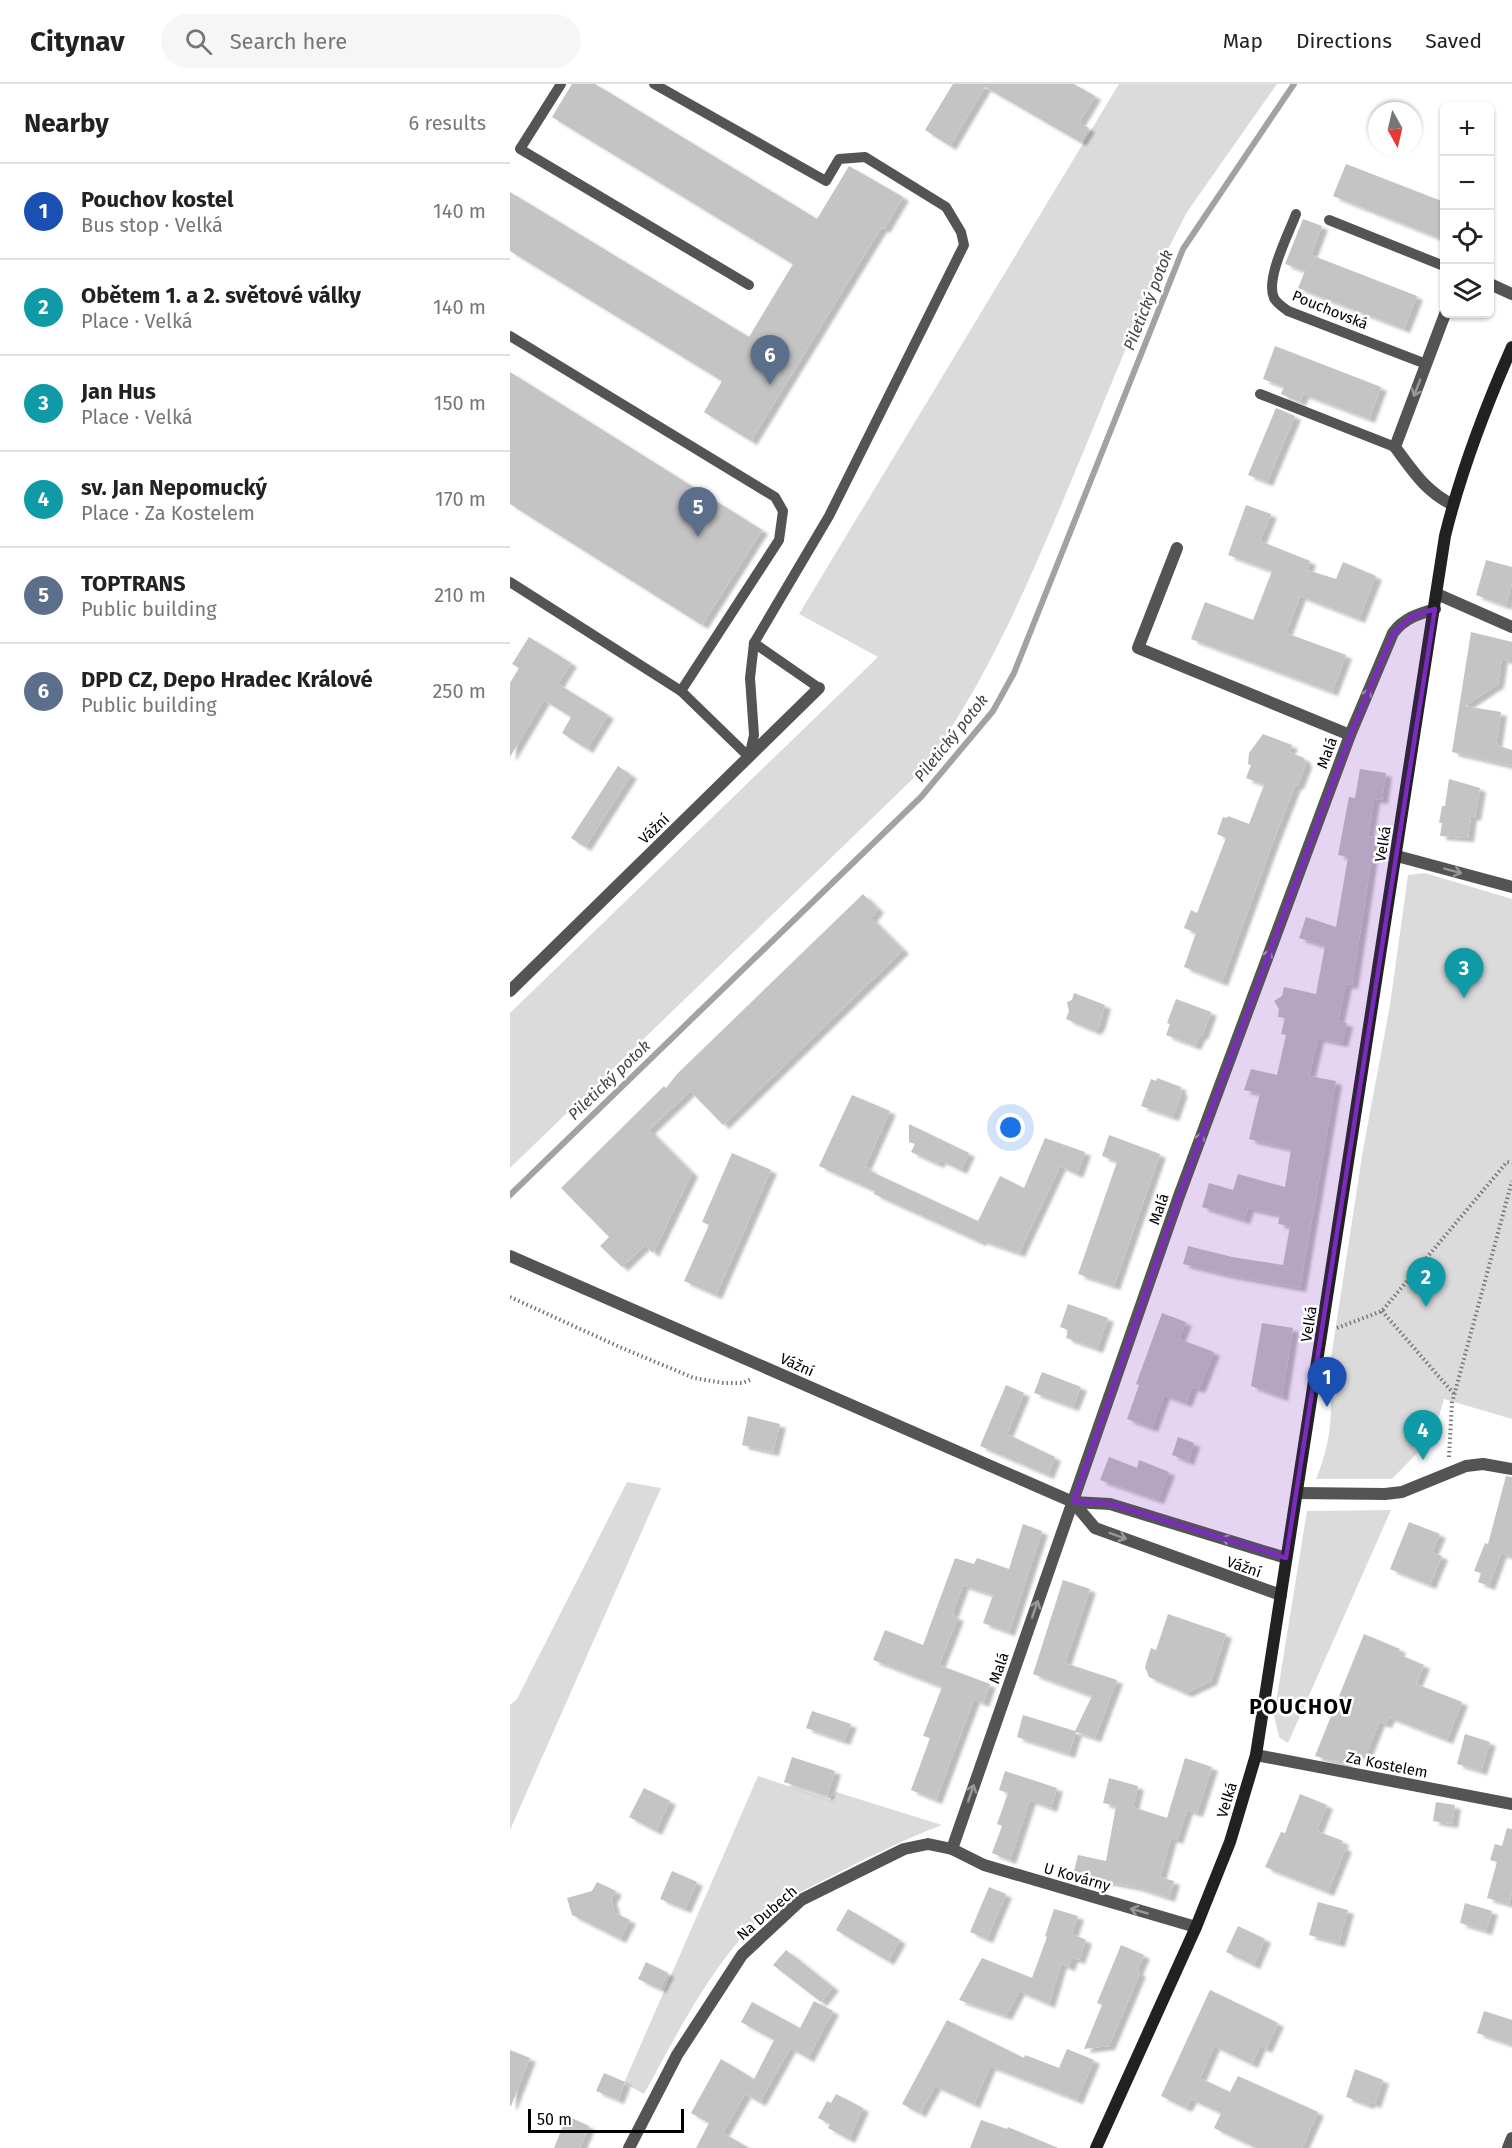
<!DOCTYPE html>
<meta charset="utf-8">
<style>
body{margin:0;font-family:"Fira Sans",sans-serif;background:#f6f6f6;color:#222}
.controls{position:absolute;right:18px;top:18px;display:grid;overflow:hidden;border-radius:9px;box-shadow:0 2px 4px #0004}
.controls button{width:54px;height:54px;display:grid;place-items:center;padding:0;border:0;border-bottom:2px solid #e0e0e0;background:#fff;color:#222;font:30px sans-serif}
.compass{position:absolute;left:858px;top:18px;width:54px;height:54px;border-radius:50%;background:#fff;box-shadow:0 2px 4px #0004;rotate:172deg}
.scale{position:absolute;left:18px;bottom:15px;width:156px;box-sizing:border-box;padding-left:6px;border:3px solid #000;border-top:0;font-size:16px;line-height:21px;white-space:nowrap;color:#000;-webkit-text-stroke:4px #fff;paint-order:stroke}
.you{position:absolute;left:501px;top:1044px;width:21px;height:21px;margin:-15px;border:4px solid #fff;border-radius:50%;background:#1a73e8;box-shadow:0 0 0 9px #1a73e833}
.badge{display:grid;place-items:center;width:39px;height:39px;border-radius:50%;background:#000;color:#fff;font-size:20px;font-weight:700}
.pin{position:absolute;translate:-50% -50px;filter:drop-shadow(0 2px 3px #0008)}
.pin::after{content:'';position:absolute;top:32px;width:21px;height:18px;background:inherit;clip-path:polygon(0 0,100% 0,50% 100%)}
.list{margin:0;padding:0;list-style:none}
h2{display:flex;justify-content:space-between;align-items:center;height:78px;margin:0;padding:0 24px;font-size:26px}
h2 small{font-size:20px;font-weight:400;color:#767676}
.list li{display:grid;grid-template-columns:39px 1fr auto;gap:18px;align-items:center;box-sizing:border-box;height:96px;padding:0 24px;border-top:2px solid #e0e0e0}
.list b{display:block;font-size:22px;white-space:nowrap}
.list p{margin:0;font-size:20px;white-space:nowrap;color:#767676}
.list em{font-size:20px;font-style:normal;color:#767676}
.icon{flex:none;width:33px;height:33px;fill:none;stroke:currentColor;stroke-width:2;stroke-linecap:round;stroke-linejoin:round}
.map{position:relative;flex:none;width:1002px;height:2064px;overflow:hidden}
header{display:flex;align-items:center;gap:36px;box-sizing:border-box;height:84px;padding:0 30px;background:#fff;border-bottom:2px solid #e0e0e0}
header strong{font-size:28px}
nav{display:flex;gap:33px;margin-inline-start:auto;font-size:21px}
.search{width:420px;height:54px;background:#f6f6f6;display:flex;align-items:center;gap:15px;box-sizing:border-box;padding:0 21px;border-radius:33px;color:#767676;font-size:22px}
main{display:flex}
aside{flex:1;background:#fff}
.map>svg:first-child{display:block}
.green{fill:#dbdbdb}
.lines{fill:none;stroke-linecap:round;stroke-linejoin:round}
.stream{stroke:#a2a2a2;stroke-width:6}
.building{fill:#c4c4c4;filter:url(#shadow)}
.path{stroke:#767676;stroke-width:4;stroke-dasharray:1.5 3;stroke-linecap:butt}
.lane{stroke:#545454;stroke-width:10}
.street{stroke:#545454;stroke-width:12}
.secondary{stroke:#212121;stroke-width:12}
.oneway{stroke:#989898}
.marked{fill:#7b2cbf;fill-opacity:0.2;stroke:#7b2cbf;stroke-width:4.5;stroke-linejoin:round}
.labels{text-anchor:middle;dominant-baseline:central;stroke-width:5;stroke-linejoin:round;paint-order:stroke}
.street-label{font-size:15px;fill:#000;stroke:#fff}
.water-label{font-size:16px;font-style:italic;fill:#434343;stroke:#fff}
.district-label{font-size:21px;font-weight:bold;letter-spacing:1.5px;fill:#000;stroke:#fff}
</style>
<header>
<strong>Citynav</strong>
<div class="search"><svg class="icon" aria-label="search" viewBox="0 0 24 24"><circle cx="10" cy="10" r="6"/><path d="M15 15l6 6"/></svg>Search here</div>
<nav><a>Map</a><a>Directions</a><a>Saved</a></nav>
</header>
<main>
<aside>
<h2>Nearby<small>6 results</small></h2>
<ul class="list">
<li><span class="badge" style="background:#1a4fb4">1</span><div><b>Pouchov kostel</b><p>Bus stop · Velká</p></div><em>140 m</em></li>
<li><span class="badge" style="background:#0f9aa8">2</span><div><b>Obětem 1. a 2. světové války</b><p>Place · Velká</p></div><em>140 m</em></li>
<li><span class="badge" style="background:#0f9aa8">3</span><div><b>Jan Hus</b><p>Place · Velká</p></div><em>150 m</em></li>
<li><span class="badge" style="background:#0f9aa8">4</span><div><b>sv. Jan Nepomucký</b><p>Place · Za Kostelem</p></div><em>170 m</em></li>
<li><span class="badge" style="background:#5c6f8a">5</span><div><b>TOPTRANS</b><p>Public building</p></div><em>210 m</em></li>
<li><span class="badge" style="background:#5c6f8a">6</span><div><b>DPD CZ, Depo Hradec Králové</b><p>Public building</p></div><em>250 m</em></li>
</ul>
</aside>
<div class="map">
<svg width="1002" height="2064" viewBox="0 0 1002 2064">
<defs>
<filter id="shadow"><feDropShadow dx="6" dy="4" stdDeviation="1.5" flood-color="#0004"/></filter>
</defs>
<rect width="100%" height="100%" fill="#fff"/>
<g class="green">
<path d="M609 0H767L677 128 653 175C617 260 583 346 547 431 509 520 470 609 411 687L0 1084V929L368 573 289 530Z"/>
<path d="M915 789 1002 815V1335L934 1315 923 1353 882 1395H806C822 1356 823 1328 819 1287L853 1066 880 921 898 791Z"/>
<path d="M117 1398 151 1404 0 1746V1621L7 1615Z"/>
<path d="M881 1426 778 1659 769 1653 764 1631 797 1427Z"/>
<path d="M248 1692 320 1716 326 1708 432 1741C392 1756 355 1775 316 1795 292 1807 261 1821 243 1841 197 1889 166 1952 134 2010L114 1999Z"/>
</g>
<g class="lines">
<path class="stream" d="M0 1111 411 713 483 627 504 589 673 165 784 0"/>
</g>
<g class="building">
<path d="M62 0H85L307 135 339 82 393 113 374 145 371 144 241 357 194 328 212 297 0 167V108L239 253 283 180 42 33Z"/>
<path d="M443 0H564L585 12 569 39 579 44 570 58 475 3 440 62 415 46Z"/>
<path d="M836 80 934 118V139L929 154 823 112Z"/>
<path d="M793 135 812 142 801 171 907 212 894 245 788 204 795 187 775 180Z"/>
<path d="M765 262 871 303 859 335 793 310 790 318 771 310 774 303 753 295Z"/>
<path d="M0 288 252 446 192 541 0 420Z"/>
<path d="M766 324 785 332 757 398 738 391Z"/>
<path d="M736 421 761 430 750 457 800 477 797 486 826 495 833 478 866 492 849 535 790 512 776 549 836 571 822 608 681 555 695 518 743 536 762 487 718 471Z"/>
<path d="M976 476 1002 483V498L996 522 966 511Z"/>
<path d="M961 548 1002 558V579L992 574 988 600 955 622 991 628 986 661 1002 666V682L942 668Z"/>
<path d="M19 553 61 579 48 600 98 631 77 665 52 649 61 633 34 616 0 673V599L9 584 2 580Z"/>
<path d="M753 650 782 661 779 668 794 674 796 680 788 701 785 702 763 758 712 898 674 883 686 849 674 844 681 826 687 829 716 754 707 750 713 733 717 734 718 732 739 740 754 701 736 694 741 681 738 680 739 669Z"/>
<path d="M108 682 121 691 75 763 61 754Z"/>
<path d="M850 685 876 689 872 716 864 715 858 752 865 753 842 901 836 900 828 937 837 939 832 959 808 954 799 992 826 997 790 1204 719 1191 673 1180 678 1162 722 1173 773 1181 780 1142 768 1140 770 1131 738 1124 734 1136 692 1123 699 1099 723 1106 728 1090 775 1103 781 1065 739 1055 750 1009 734 1006 741 985 767 991 776 951 771 950 775 934 768 933 769 925 764 917 772 912 774 903 806 910 815 862 789 854 796 833 826 843 838 773 828 771 839 713 845 714Z"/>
<path d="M939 695 970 704 965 733 961 732 958 754 930 752 932 739H929L932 722H935Z"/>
<path d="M353 810 368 825 361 834 393 866 213 1041 180 1007 139 1046 182 1089 143 1169 135 1161 112 1183 90 1162 99 1153 51 1104 154 1002 156 1004 167 990Z"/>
<path d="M564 909 595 921 589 942 585 947 556 935 559 927 557 918 562 916Z"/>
<path d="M666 915 701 928 692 952 690 951 685 962 656 951 660 940 657 939Z"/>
<path d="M647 994 671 1003 669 1007 672 1008 663 1033 631 1022 641 995 646 997Z"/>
<path d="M342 1011 380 1027 355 1083 361 1085 360 1087 468 1137 490 1092 514 1104 535 1054 575 1068 567 1090 550 1082 509 1169 471 1156 470 1158 364 1110 365 1107 309 1082Z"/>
<path d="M399 1040 459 1069 451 1086 430 1076 428 1080 401 1068 405 1060 399 1058Z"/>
<path d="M599 1051 650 1070 604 1202 568 1190 607 1078 592 1072Z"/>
<path d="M222 1069 261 1086 206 1211 174 1197 199 1141 192 1138Z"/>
<path d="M558 1220 598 1234 587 1265 556 1254 558 1246 550 1243Z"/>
<path d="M652 1229 676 1238 669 1255 704 1268 689 1305 682 1303 676 1319 654 1311 642 1344 617 1335 629 1301 626 1300Z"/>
<path d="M752 1239 783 1244 772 1313 741 1302Z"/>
<path d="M532 1288 571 1303 563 1323 524 1309Z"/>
<path d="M496 1301 514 1309 497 1350 545 1373 538 1391 470 1362Z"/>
<path d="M238 1332 270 1340 263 1368 232 1361Z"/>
<path d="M668 1353 684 1359 678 1377 662 1371Z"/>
<path d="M599 1373 627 1384 629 1376 659 1388 648 1416 590 1396Z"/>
<path d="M996 1392 1002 1393V1473L991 1469 979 1502 968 1498 971 1489 964 1487 975 1459 978 1460Z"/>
<path d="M899 1438 930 1450 922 1468 932 1472 920 1501 880 1485Z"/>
<path d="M513 1440 532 1447 499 1548 473 1539 483 1511 453 1501 442 1531 448 1533 429 1581 480 1600 473 1619 464 1615 426 1716 401 1706 420 1654 413 1652 432 1603 363 1576 375 1546 413 1561 445 1474 464 1480 467 1474 499 1485Z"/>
<path d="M553 1496 580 1505 555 1579 607 1596 585 1654 566 1648 559 1670 507 1653 513 1631 565 1647 582 1612 523 1590Z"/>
<path d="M658 1530 716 1550 701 1597 676 1609 639 1593 635 1583 641 1564 646 1566Z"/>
<path d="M854 1550 890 1565 888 1570 914 1581 906 1600 952 1618 937 1656 879 1633 876 1640 869 1638 855 1673 839 1668 835 1680 805 1672Z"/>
<path d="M302 1627 341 1640 334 1657 296 1644Z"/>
<path d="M955 1650 980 1658 971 1687 947 1680Z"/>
<path d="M282 1673 325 1687 317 1712 274 1698Z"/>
<path d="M675 1674 702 1683 687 1729 677 1726 667 1756 661 1754 650 1793 664 1797 659 1814 626 1803 563 1791 568 1771 596 1777 606 1722 593 1719 599 1694 628 1702 623 1723 657 1734Z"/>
<path d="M495 1687 547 1704 541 1724 520 1716 500 1776 482 1769 492 1742 487 1740 498 1709 489 1706Z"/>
<path d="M134 1704 160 1717 146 1747 119 1733Z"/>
<path d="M790 1710 817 1721 807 1747 833 1757 831 1762 836 1764 818 1808 755 1783 771 1748 775 1749Z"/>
<path d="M926 1718 945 1721 942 1740 923 1737Z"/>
<path d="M997 1744 1002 1745V1808L999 1820 977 1814 987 1778 980 1776 985 1760 992 1762Z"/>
<path d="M162 1787 187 1798 175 1825 150 1815Z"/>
<path d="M87 1798 106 1807 101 1816 105 1829 120 1836 110 1855 62 1831 57 1814 82 1807Z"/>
<path d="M479 1803 496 1810 477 1855 460 1848Z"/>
<path d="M808 1818 838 1826 829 1859 799 1851Z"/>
<path d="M955 1819 982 1827 976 1847 950 1839Z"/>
<path d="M338 1825 390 1856 378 1877 326 1846Z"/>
<path d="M544 1825 568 1832 562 1850 576 1856 569 1876 562 1874 559 1883 551 1880 539 1920 509 1907 496 1932 449 1916 472 1874 522 1894 537 1853 535 1852Z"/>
<path d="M728 1842 755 1855 744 1881 716 1868Z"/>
<path d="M611 1861 634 1871 627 1887 630 1889 599 1962 574 1965 592 1921 587 1919Z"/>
<path d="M276 1866 323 1903 311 1918 263 1881Z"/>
<path d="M136 1878 158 1889 150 1905 128 1895Z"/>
<path d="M700 1906 768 1939 756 1965 750 1962 742 1980 704 1962 690 1994 720 2008 728 1992 808 2028 792 2064H747L704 2044 711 2029 681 2015 676 2024 651 2012Z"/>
<path d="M304 1917 323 1927 298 1974 280 1964 250 2018 235 2010 213 2049 239 2064H186L199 2039 181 2029 211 1975 244 1995 264 1956 231 1938 242 1918 290 1944Z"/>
<path d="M974 1927 1002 1936V1961L967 1949Z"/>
<path d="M437 1936 514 1974 515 1971 549 1984 557 1965 584 1976 567 2016 480 1982 464 2020 425 2002 410 2029 392 2020Z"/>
<path d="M0 1966 20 1974 1 2022H0Z"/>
<path d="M845 1985 873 1996 865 2020 859 2018 858 2021 836 2013Z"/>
<path d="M94 1989 115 1998 108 2016 86 2007Z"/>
<path d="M326 2010 353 2024 339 2055 318 2044 320 2040 308 2034 317 2017 321 2019Z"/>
<path d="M57 2032 79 2042 70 2064H44Z"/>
<path d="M471 2036 497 2045 498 2043 548 2064H460Z"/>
</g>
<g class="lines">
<g class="path">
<path d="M0 1213 112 1264 184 1294 214 1299H232L242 1295"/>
<path d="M872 1227 944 1310"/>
<path d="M827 1244 872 1227 997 1078 1002 1079"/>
<path d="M939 1373 942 1319 1002 1097"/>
</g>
<g class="lane">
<path d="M51 0 10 65 239 201"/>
<path d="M144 0 316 97 329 75 355 73 436 123 451 148 454 161 319 432 244 559 309 604"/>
<path d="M786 130C779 149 755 195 764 214 767 220 773 223 778 227L916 280"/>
<path d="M819 136 934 182"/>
<path d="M0 252 265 413 273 427 269 456 171 607"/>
<path d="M750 310 885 363"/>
<path d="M0 498 171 607 239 673"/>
<path d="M239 673 244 651 240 594 244 559"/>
</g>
<g class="street">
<path d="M980 200 1002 210"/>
<path d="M935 230 885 363C903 387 915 407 943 421"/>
<path d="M667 464 628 564 840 651"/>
<path d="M927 510 1002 543"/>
<path d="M887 772 1002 803"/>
<path d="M0 907 309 604"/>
<path d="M0 1172 563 1418 600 1420 776 1474"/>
<path d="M788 1409 875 1410 892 1408 956 1382 973 1380 1002 1385"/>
<path d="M563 1418 585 1444 771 1511"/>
<path d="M746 1671 1002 1720"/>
<path d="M442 1765 669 1112 840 651 883 549C894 534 908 530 925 525"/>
<path d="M119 2064 167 1971 232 1871 291 1816 394 1765 418 1760 442 1765 474 1781 686 1843"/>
<path d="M998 2064 1002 2054"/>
</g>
<path class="secondary" d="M586 2064 686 1843 720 1758 746 1671 935 452C951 387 975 324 1002 263"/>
</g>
<defs><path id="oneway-shaft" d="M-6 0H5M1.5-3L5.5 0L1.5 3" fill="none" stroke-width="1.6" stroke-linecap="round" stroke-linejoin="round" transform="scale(1.5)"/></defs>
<g class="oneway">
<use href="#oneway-shaft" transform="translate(907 304) rotate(111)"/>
<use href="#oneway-shaft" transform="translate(856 613) rotate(-67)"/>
<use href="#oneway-shaft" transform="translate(943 787) rotate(15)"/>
<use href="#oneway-shaft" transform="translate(757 874) rotate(-70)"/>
<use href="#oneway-shaft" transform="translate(689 1057) rotate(-70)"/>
<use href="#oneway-shaft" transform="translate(608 1452) rotate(20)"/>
<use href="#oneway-shaft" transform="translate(720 1456) rotate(-163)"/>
<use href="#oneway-shaft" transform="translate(525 1525) rotate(-71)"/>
<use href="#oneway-shaft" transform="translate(461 1709) rotate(-71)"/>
<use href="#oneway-shaft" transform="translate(629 1827) rotate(-164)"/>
</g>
<path class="marked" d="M925 525 776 1474 600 1420 563 1418 669 1112 840 651 883 549 902 532Z"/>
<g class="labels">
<g class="street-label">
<text transform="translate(820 226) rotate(22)">Pouchovská</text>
<text transform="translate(817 669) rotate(-70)">Malá</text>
<text transform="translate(144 745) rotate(-44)">Vážní</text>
<text transform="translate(873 760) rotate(-81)">Velká</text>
<text transform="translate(649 1125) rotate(-71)">Malá</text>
<text transform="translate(799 1240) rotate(-81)">Velká</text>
<text transform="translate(287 1281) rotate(24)">Vážní</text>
<text transform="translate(734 1483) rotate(19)">Vážní</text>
<text transform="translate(489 1584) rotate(-71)">Malá</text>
<text transform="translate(877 1681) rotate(11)">Za Kostelem</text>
<text transform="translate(717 1716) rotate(-73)">Velká</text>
<text transform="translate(567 1793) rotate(16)">U Kovárny</text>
<text transform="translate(257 1829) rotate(-41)">Na Dubech</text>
</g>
<g class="water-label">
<text transform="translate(638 216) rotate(-68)">Piletický potok</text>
<text transform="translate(441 654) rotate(-51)">Piletický potok</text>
<text transform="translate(99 996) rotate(-44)">Piletický potok</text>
</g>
<g class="district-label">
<text x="791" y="1623">POUCHOV</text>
</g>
</g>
</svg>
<div class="controls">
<button>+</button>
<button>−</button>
<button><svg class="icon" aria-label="locate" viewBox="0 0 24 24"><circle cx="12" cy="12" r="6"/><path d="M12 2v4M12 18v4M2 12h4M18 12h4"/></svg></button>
<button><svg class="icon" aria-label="layers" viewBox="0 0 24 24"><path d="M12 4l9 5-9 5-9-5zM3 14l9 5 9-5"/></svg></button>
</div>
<svg class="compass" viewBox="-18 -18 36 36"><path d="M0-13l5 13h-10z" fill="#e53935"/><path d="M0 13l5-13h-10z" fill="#767676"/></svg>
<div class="scale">50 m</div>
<div class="you"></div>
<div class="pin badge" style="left:817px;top:1323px;background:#1a4fb4">1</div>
<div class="pin badge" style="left:916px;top:1223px;background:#0f9aa8">2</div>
<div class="pin badge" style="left:954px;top:914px;background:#0f9aa8">3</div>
<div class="pin badge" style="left:913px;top:1376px;background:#0f9aa8">4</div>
<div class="pin badge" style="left:188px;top:453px;background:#5c6f8a">5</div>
<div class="pin badge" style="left:260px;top:301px;background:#5c6f8a">6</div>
</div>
</main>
